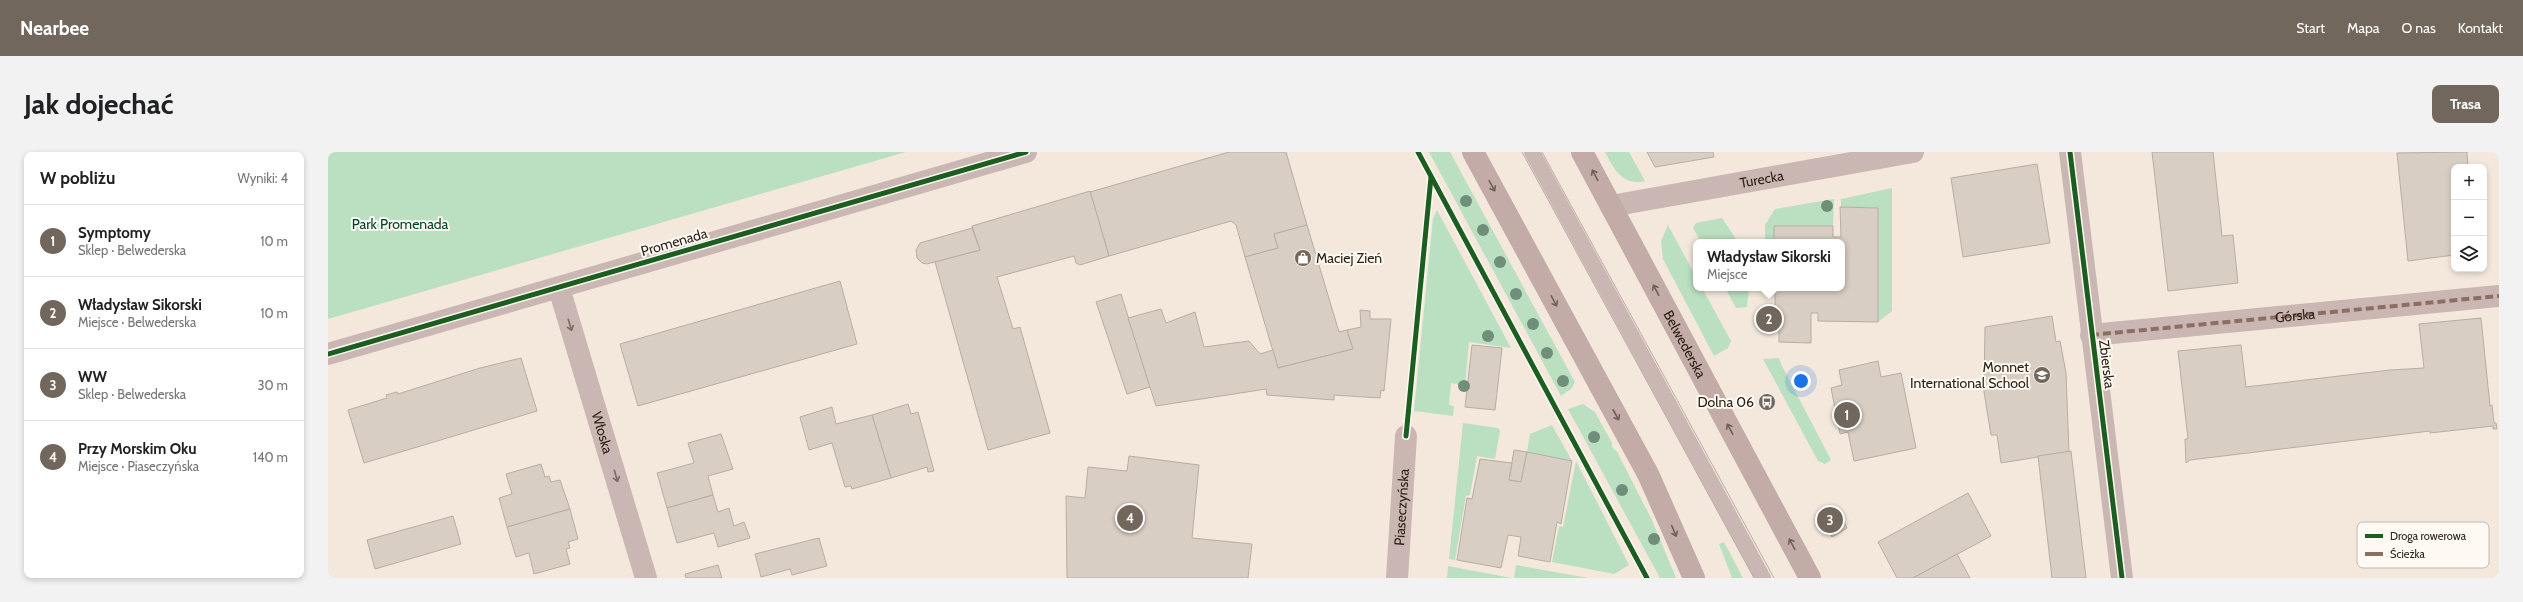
<!DOCTYPE html>
<html lang="pl">
<meta charset="utf-8">
<style>
body{margin:0;font-family:Cabin,sans-serif;background:#f2f2f2;color:#202124}
.controls{position:absolute;right:12px;top:12px;display:grid;overflow:hidden;border-radius:8px;box-shadow:0 2px 6px #0003}
.controls button{width:36px;height:36px;display:grid;place-items:center;padding:0;border:0;border-bottom:1px solid #e0e0e0;background:#fff;color:#202124;font:20px sans-serif}
.you{position:absolute;left:1473px;top:229px;width:14px;height:14px;margin:-10px;border:3px solid #fff;border-radius:50%;background:#1a73e8;box-shadow:0 0 0 6px #1a73e833}
.badge{display:grid;place-items:center;width:26px;height:26px;border-radius:50%;background:#72675c;color:#fff;font-size:13px;font-weight:700}
.pin{position:absolute;translate:-50% -50%;border:2px solid #fff;box-shadow:0 1px 4px #0006}
.popup{position:absolute;left:1365px;top:87px;width:152px;height:52px;box-sizing:border-box;display:grid;place-content:center;border-radius:8px;background:#fff;filter:drop-shadow(0 1px 3px #0005);font-size:13px;white-space:nowrap;color:#757577}
.popup b{font-size:15px;color:#202124}
.popup::after{content:'';position:absolute;left:50%;top:100%;margin-left:-8px;border:8px solid transparent;border-top-color:#fff}
.list{margin:0;padding:0;list-style:none}
h2{display:flex;justify-content:space-between;align-items:center;height:52px;margin:0;padding:0 16px;font-size:17px}
h2 small{font-size:13px;font-weight:400;color:#757577}
.list li{display:grid;grid-template-columns:26px 1fr auto;gap:12px;align-items:center;box-sizing:border-box;height:72px;padding:0 16px;border-top:1px solid #e0e0e0}
.list b{display:block;font-size:15px;white-space:nowrap}
.list p{margin:0;font-size:13px;white-space:nowrap;color:#757577}
.list em{font-size:13px;font-style:normal;color:#757577}
.icon{flex:none;width:22px;height:22px;fill:none;stroke:currentColor;stroke-width:2;stroke-linecap:round;stroke-linejoin:round}
.map{position:relative;flex:none;width:2171px;height:426px;overflow:hidden;border-radius:8px}
header{display:flex;align-items:center;gap:24px;box-sizing:border-box;height:56px;padding:0 20px;background:#72675c;color:#fff}
header strong{font-size:19px}
nav{display:flex;gap:22px;margin-inline-start:auto;font-size:14px}
.intro{display:flex;align-items:center;justify-content:space-between;box-sizing:border-box;height:96px;padding:0 24px}
h1{margin:0;font-size:28px}
.button{padding:10px 18px;border-radius:8px;background:#72675c;color:#fff;font-size:14px;font-weight:700}
main{display:flex;gap:24px;padding:0 24px}
aside{flex:1;background:#fff;border-radius:8px;box-shadow:0 2px 6px #0003}
.map>svg:first-child{display:block}
.green{fill:#bbdfc1}
.building{fill:#d9cec3;stroke:#b7ada2}
.lines{fill:none;stroke-linecap:round;stroke-linejoin:round}
.service{stroke:#cab7b3;stroke-width:16}
.minor{stroke:#cab7b3;stroke-width:22}
.secondary{stroke:#c3aca7;stroke-width:22}
.tram{stroke:#baaca6;stroke-width:1}
.quiet{stroke:#8d6e63;stroke-width:4;stroke-dasharray:8 4;stroke-linecap:butt}
.cycleway-casing{stroke:#fef9f3;stroke-width:8}
.cycleway{stroke:#1b5e20;stroke-width:5}
.tree{fill:#6f8f7a}
.oneway{stroke:#706058}
.oneway2{stroke:#7b6c65}
.labels{text-anchor:middle;dominant-baseline:central;stroke-width:4;stroke-linejoin:round;paint-order:stroke}
.street-label{font-size:14px;fill:#2c2217;stroke:#fef9f3}
.park-label{font-size:14px;fill:#024629;stroke:#fef9f3}
.poi-label{font-size:14px;fill:#2c2217;stroke:#fef9f3;text-anchor:end}
.key{fill:#fef9f3;stroke:#bfb8b1;stroke-width:1}
.key-label{font-size:11px;fill:#2c2217}
</style>
<header>
<strong>Nearbee</strong>
<nav><a>Start</a><a>Mapa</a><a>O nas</a><a>Kontakt</a></nav>
</header>
<div class="intro"><h1>Jak dojechać</h1><a class="button">Trasa</a></div>
<main>
<aside>
<h2>W pobliżu<small>Wyniki: 4</small></h2>
<ul class="list">
<li><span class="badge">1</span><div><b>Symptomy</b><p>Sklep · Belwederska</p></div><em>10 m</em></li>
<li><span class="badge">2</span><div><b>Władysław Sikorski</b><p>Miejsce · Belwederska</p></div><em>10 m</em></li>
<li><span class="badge">3</span><div><b>WW</b><p>Sklep · Belwederska</p></div><em>30 m</em></li>
<li><span class="badge">4</span><div><b>Przy Morskim Oku</b><p>Miejsce · Piaseczyńska</p></div><em>140 m</em></li>
</ul>
</aside>
<div class="map">
<svg width="2171" height="426" viewBox="0 0 2171 426">
<rect width="100%" height="100%" fill="#f4e8dc"/>
<g class="green">
<path d="M0 0H578L0 167Z"/>
<path d="M1101 0H1122L1247 230 1243 237 1233 244Z"/>
<path d="M1277 0H1301L1317 29C1294 34 1286 17 1277 0Z"/>
<path d="M1564 36V159L1550 170V56L1513 55V47Z"/>
<path d="M1506 47 1505 74H1446V90H1437V73L1447 57Z"/>
<path d="M1109 58 1183 196 1141 190 1137 234 1123 231 1121 253 1126 254 1125 264 1086 259 1105 67Z"/>
<path d="M1394 66 1410 90H1373L1365 76 1368 71Z"/>
<path d="M1340 73 1368 125V136H1374L1403 189 1400 196 1386 204 1335 107 1333 89Z"/>
<path d="M1397 136H1421L1419 155 1408 156Z"/>
<path d="M1451 206 1453 212 1503 308 1497 312 1490 309 1435 207Z"/>
<path d="M1255 252 1267 260 1284 291V295L1289 300 1324 368 1348 426H1332L1240 257Z"/>
<path d="M1135 271 1170 276 1172 279 1167 307 1149 304 1142 343 1138 344 1127 408 1121 407Z"/>
<path d="M1224 273 1244 309 1199 300 1202 282Z"/>
<path d="M1248 309 1301 413 1286 422 1224 410 1231 374 1235 375Z"/>
<path d="M1396 390 1415 426H1404L1391 392Z"/>
<path d="M1188 413 1260 426H1186Z"/>
<path d="M1120 414 1184 426H1119Z"/>
</g>
<g class="building">
<path d="M901 0H958L979 73 946 82 950 96 917 105 908 73 903 69 781 104 762 40Z"/>
<path d="M1319 0H1385L1386 5 1327 15Z"/>
<path d="M1824 0H1885L1894 84 1905 83 1910 131 1840 139Z"/>
<path d="M2139 0 2140 15H2126V103L2080 109 2069 1Z"/>
<path d="M1709 12 1722 91 1635 105 1623 26Z"/>
<path d="M762 39 781 104 752 113 748 111 746 104 669 125 685 177 692 175 722 281 660 298 607 110 652 98 644 74Z"/>
<path d="M1512 55 1550 56V170L1490 169V161H1483V191L1451 190V156H1447V136H1514V90H1446V74H1505V85H1513Z"/>
<path d="M979 73 1011 180 1019 178 1025 197 950 216 917 105 950 96 946 82Z"/>
<path d="M644 76 652 98 599 112 594 111 589 106 588 98 592 91Z"/>
<path d="M512 129 529 192 310 254 292 192Z"/>
<path d="M793 142 822 235 799 242 768 150Z"/>
<path d="M833 157 838 171 867 160 876 195 921 189 932 202 945 198 950 216 1025 197 1019 178 1033 175 1032 158 1042 159V167H1063L1056 239 1053 238 1052 246 1006 243V248L939 243 938 237 828 254 800 166Z"/>
<path d="M1724 164 1728 190 1732 189 1738 221 1741 300 1673 311 1669 283H1663L1656 240 1657 175Z"/>
<path d="M2153 166 2162 254 2164 253 2166 271H2168L2169 277H2165V274L2102 281V279L1862 308 1858 311 1857 287H1860L1850 199 1913 193 1918 235 2062 218 2096 216 2091 172Z"/>
<path d="M1144 193 1174 196 1167 258 1137 255Z"/>
<path d="M193 206 209 259 36 311 20 258 59 246 58 243 69 240 70 242 152 216Z"/>
<path d="M1550 209 1553 225 1573 221 1588 296 1526 309 1520 280 1512 282 1503 236 1514 233 1511 218Z"/>
<path d="M580 252 583 262 590 260 606 319 600 320 599 315 563 326 544 263Z"/>
<path d="M504 255 508 272 544 263 563 326 524 337 523 334 517 335 504 291 481 298 472 265Z"/>
<path d="M393 282 405 317 380 324 385 343 339 356 329 321 366 311 360 291Z"/>
<path d="M1186 298 1199 300 1193 330 1181 328Z"/>
<path d="M1743 299 1758 426H1724L1710 304Z"/>
<path d="M1199 300 1244 309 1233 372 1229 370 1222 410 1190 404 1193 385 1180 383 1173 416 1129 408 1139 346 1144 347 1152 307 1184 311 1181 328 1193 330Z"/>
<path d="M801 304 871 313 864 386 924 392 920 426H739L738 344 757 346 760 315 799 319Z"/>
<path d="M213 312 217 325 221 324 223 330 232 328 242 357 179 375 171 346 184 342 178 322Z"/>
<path d="M1640 341 1663 384 1585 426H1569L1550 390Z"/>
<path d="M385 343 390 360 401 356 406 374 416 370 422 386 390 395 386 381 349 391 339 356Z"/>
<path d="M1509 356 1519 376 1504 385 1497 370 1492 373 1488 365Z"/>
<path d="M242 357 250 387 240 390 242 396 238 397 242 412 206 422 201 401 188 405 179 375Z"/>
<path d="M125 364 133 392 47 417 39 388Z"/>
<path d="M491 386 499 414 464 423 462 417 433 425 427 402Z"/>
<path d="M1629 402 1642 426H1585Z"/>
<path d="M390 413 394 426H358L357 422Z"/>
</g>
<g class="lines">
<path class="service" d="M1204 0 1435 426"/>
<g class="minor">
<path d="M1742 0 1794 426"/>
<path id="s1" d="M1283 54 1585 0"/>
<path id="s2" d="M231 136 318 426"/>
<path id="s3" d="M1763 183 2171 144"/>
<path d="M0 202 698 0"/>
<path id="s4" d="M1069 426 1078 284"/>
</g>
<g class="secondary">
<path d="M1145 0 1320 322 1366 426"/>
<path id="s5" d="M1254 0 1482 426"/>
</g>
<g class="tram">
<path d="M1194 0 1426 426"/>
<path d="M1214 0 1446 426"/>
</g>
<path class="quiet" d="M1763 183 2171 144"/>
<g class="cycleway-casing">
<g id="cycleway">
<path d="M1090 0 1319 426"/>
<path d="M1742 0 1794 426"/>
<path d="M0 202 698 0"/>
<path d="M1078 284 1103 25"/>
</g>
</g>
<use href="#cycleway" class="cycleway"/>
</g>
<g class="tree">
<circle cx="1138" cy="49" r="6"/>
<circle cx="1499" cy="54" r="6"/>
<circle cx="1155" cy="78" r="6"/>
<circle cx="1172" cy="110" r="6"/>
<circle cx="1188" cy="142" r="6"/>
<circle cx="1205" cy="172" r="6"/>
<circle cx="1160" cy="184" r="6"/>
<circle cx="1219" cy="201" r="6"/>
<circle cx="1235" cy="229" r="6"/>
<circle cx="1136" cy="234" r="6"/>
<circle cx="1266" cy="285" r="6"/>
<circle cx="1294" cy="338" r="6"/>
<circle cx="1326" cy="387" r="6"/>
</g>
<defs><path id="oneway-shaft" d="M-6 0H5M1.5-3L5.5 0L1.5 3" fill="none" stroke-width="1.6" stroke-linecap="round" stroke-linejoin="round"/></defs>
<g class="oneway">
<use href="#oneway-shaft" transform="translate(1267 23) rotate(-118)"/>
<use href="#oneway-shaft" transform="translate(1164 34) rotate(62)"/>
<use href="#oneway-shaft" transform="translate(1328 138) rotate(-118)"/>
<use href="#oneway-shaft" transform="translate(1226 149) rotate(62)"/>
<use href="#oneway-shaft" transform="translate(1288 263) rotate(61)"/>
<use href="#oneway-shaft" transform="translate(1402 277) rotate(-118)"/>
<use href="#oneway-shaft" transform="translate(1346 379) rotate(67)"/>
<use href="#oneway-shaft" transform="translate(1464 392) rotate(-118)"/>
</g>
<g class="oneway2">
<use href="#oneway-shaft" transform="translate(242 173) rotate(73)"/>
<use href="#oneway-shaft" transform="translate(288 324) rotate(74)"/>
</g>
<defs>
<g id="shop-disc" transform="scale(0.9)"><circle r="9.5" fill="#72675c" stroke="#fef9f3"/><path d="M-5-2.5h2.3a2.7 3.5 0 0 1 5.4 0H5L5.5 6h-11ZM-1.5-2.5h3a1.5 2.3 0 0 0-3 0Z" fill="#fff"/></g>
<g id="school-disc" transform="scale(0.9)"><circle r="9.5" fill="#72675c" stroke="#fef9f3"/><path d="M0-5L7-2L0 1L-7-2ZM-4 1L0 2.5L4 1V4Q0 6-4 4Z" fill="#fff"/></g>
<g id="bus-disc" transform="scale(0.9)"><circle r="9.5" fill="#72675c" stroke="#fef9f3"/><path d="M-5-6H5V4H4V6H2V4H-2V6H-4V4H-5ZM-3.5-4V0h7V-4ZM-3.5 1.2v1.5H-2V1.2ZM2 1.2v1.5H3.5V1.2Z" fill="#fff"/></g>
</defs>
<g fill-rule="evenodd">
<use href="#shop-disc" x="975" y="106"/>
<use href="#school-disc" x="1714" y="223"/>
<use href="#bus-disc" x="1439" y="250"/>
</g>
<g class="labels">
<g class="street-label">
<text stroke="none"><textPath href="#s1" startOffset="153">Turecka</textPath></text>
<text transform="translate(346 90) rotate(-16)">Promenada</text>
<text stroke="none"><textPath href="#s3" startOffset="205">Górska</textPath></text>
<text stroke="none"><textPath href="#s5" startOffset="218">Belwederska</textPath></text>
<text transform="translate(1779 212) rotate(83)">Zbierska</text>
<text stroke="none"><textPath href="#s2" startOffset="151">Włoska</textPath></text>
<text stroke="none"><textPath href="#s4" startOffset="71">Piaseczyńska</textPath></text>
</g>
<g class="park-label">
<text x="72" y="72">Park Promenada</text>
</g>
<g class="poi-label">
<text x="988" y="106" text-anchor="start">Maciej Zień</text>
<text x="1701" y="215">Monnet<tspan x="1701" dy="16">International School</tspan></text>
<text x="1426" y="250">Dolna 06</text>
</g>
</g>
<rect x="2029" y="370" width="132" height="46" rx="6" class="key"/>
<rect x="2037" y="382" width="18" height="4" fill="#1b5e20"/>
<rect x="2037" y="400" width="18" height="4" fill="#8d6e63"/>
<g class="key-label">
<text x="2062" y="388">Droga rowerowa</text>
<text x="2062" y="406">Ścieżka</text>
</g>
</svg>
<div class="controls">
<button>+</button>
<button>−</button>
<button><svg class="icon" aria-label="layers" viewBox="0 0 24 24"><path d="M12 4l9 5-9 5-9-5zM3 14l9 5 9-5"/></svg></button>
</div>
<div class="you"></div>
<div class="pin badge" style="left:1519px;top:263px">1</div>
<div class="pin badge" style="left:1441px;top:167px">2</div>
<div class="popup"><b>Władysław Sikorski</b>Miejsce</div>
<div class="pin badge" style="left:1502px;top:368px">3</div>
<div class="pin badge" style="left:802px;top:366px">4</div>
</div>
</main>
